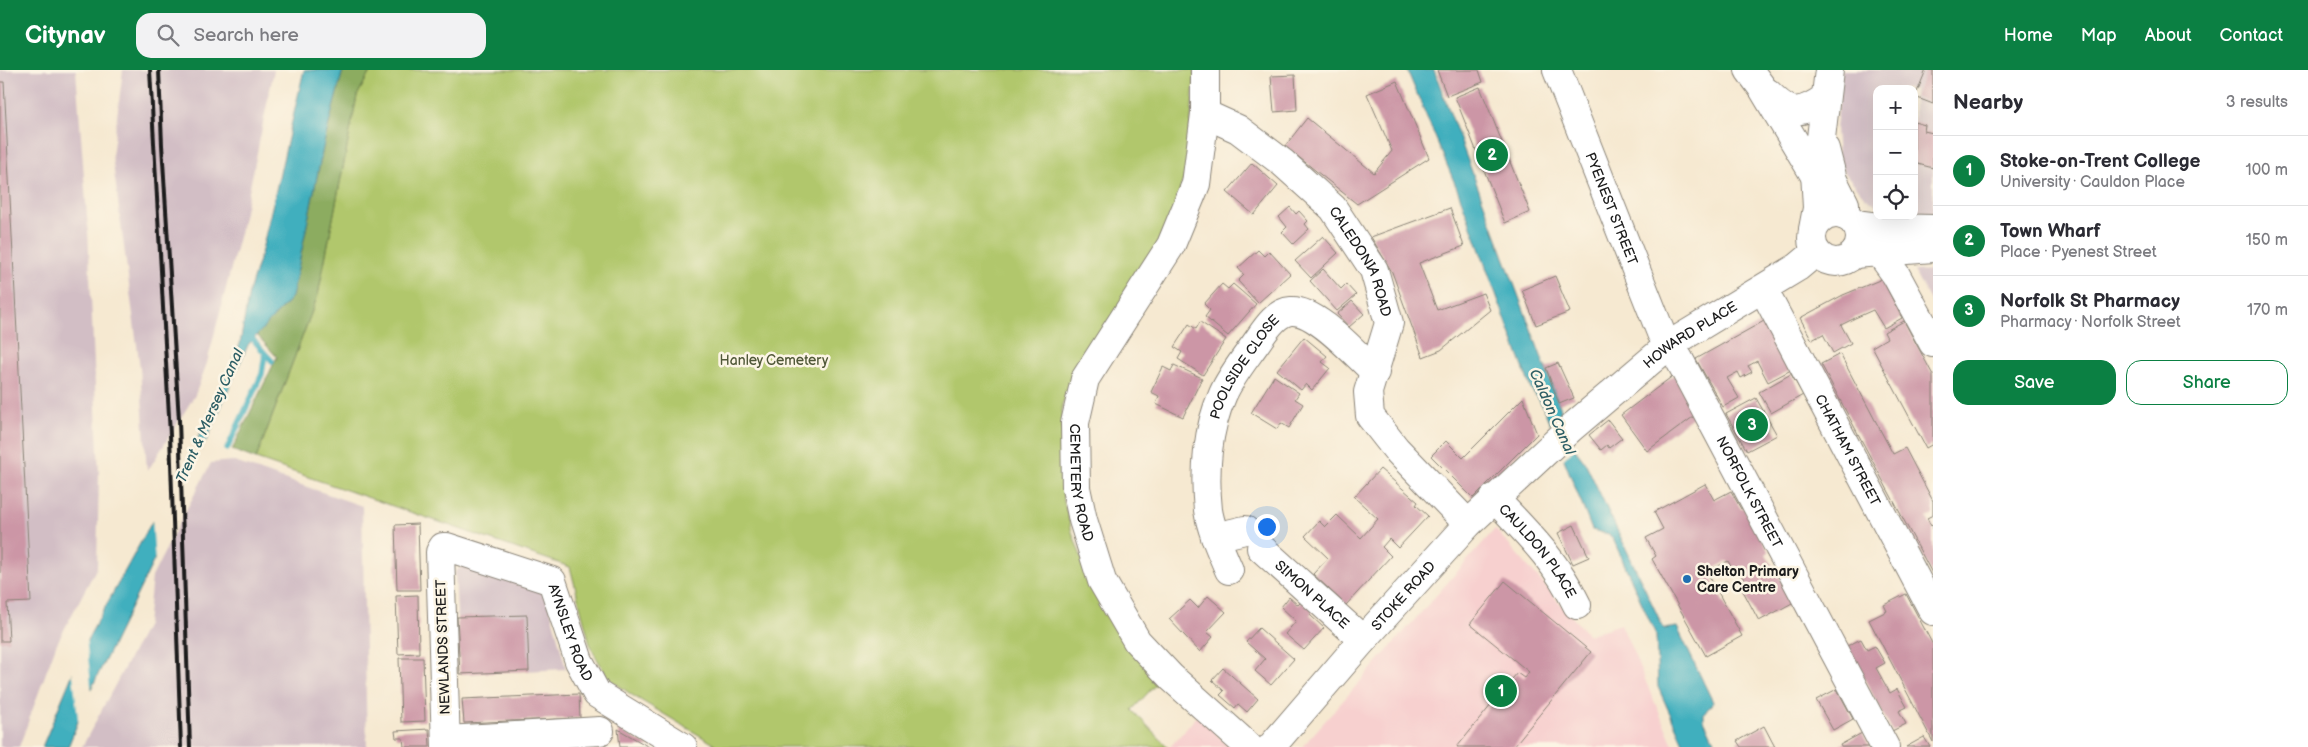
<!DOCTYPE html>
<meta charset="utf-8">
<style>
body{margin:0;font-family:"Balsamiq Sans",sans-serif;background:#f2f2f3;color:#2b2b33}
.controls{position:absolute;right:15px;top:15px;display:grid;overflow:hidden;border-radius:10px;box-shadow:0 5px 20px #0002}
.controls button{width:45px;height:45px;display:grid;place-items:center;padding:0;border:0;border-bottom:1px solid #e1e1e2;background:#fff;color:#2b2b33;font:25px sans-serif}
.you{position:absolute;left:1266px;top:456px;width:18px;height:18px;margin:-12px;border:4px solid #fff;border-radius:50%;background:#1a73e8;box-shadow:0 0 0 8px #1a73e833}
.badge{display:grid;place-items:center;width:32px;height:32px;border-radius:50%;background:#0b8043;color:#fff;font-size:16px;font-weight:700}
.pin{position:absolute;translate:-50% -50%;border:2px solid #fff;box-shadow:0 1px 5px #0006}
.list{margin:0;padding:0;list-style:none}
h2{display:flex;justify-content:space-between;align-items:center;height:65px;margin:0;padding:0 20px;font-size:21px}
h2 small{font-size:16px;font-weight:400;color:#7c7c81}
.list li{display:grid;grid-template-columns:32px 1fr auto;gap:15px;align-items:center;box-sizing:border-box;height:70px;padding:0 20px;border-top:1px solid #e1e1e2}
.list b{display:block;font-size:19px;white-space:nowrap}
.list p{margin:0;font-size:16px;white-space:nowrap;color:#7c7c81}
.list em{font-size:16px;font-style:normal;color:#7c7c81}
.actions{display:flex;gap:10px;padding:15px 20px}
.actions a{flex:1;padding:11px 0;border:1px solid #0b8043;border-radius:15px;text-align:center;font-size:18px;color:#0b8043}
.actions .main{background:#0b8043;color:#fff}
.icon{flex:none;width:28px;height:28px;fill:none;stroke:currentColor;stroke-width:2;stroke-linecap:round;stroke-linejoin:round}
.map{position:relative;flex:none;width:1933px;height:677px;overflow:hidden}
header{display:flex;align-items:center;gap:30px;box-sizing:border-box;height:70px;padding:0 25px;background:#0b8043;color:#fff}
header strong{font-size:24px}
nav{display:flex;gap:28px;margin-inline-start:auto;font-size:18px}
.search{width:350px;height:45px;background:#f2f2f3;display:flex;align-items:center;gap:12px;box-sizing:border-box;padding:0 18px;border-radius:15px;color:#7c7c81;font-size:19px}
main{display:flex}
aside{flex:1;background:#fff}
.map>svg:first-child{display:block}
.built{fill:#f7d0cf}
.industrial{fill:#d2bec5}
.green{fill:#b1c76c;stroke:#667244}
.forest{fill:#8cac60;stroke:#54643e}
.water{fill:#41afbe;stroke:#2e666d}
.pier{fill:#f6e9d1}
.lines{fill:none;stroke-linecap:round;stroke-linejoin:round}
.stream{stroke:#41afbe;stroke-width:5.5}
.building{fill:#cc96a6}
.minor-casing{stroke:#898276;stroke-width:30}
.major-casing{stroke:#898276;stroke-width:30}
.minor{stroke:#fff;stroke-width:28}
.major{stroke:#fff;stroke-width:28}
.rail{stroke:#1c1c1c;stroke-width:4}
.poi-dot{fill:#1f6fb2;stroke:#fcf5e5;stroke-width:2}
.labels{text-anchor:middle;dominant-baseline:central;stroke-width:5;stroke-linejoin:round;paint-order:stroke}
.street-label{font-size:14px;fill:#1c1c1c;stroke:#fcf5e5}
.park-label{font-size:14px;fill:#505838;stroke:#fcf5e5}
.poi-label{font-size:14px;font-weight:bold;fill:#1c1c1c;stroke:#fcf5e5;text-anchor:start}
.water-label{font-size:15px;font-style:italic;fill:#2d5e65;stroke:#fcf5e5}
</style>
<header>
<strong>Citynav</strong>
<div class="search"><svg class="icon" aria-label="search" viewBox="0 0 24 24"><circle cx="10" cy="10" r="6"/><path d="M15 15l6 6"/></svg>Search here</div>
<nav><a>Home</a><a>Map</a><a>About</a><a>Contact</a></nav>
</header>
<main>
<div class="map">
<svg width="1933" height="677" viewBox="0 0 1933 677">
<rect width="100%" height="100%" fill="#fcf5e5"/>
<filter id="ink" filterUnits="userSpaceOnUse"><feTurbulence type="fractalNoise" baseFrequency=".02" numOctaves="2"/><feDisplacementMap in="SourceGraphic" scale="10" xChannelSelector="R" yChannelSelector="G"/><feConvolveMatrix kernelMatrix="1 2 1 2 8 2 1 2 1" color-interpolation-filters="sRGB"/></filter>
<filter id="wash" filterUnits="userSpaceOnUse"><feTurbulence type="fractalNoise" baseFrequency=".0096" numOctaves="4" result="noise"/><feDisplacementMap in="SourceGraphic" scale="20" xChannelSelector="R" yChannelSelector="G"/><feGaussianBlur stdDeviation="1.12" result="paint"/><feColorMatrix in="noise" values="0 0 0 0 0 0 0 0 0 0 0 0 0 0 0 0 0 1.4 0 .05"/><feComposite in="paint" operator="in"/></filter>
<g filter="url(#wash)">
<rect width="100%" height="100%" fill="#f6e9d1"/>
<g class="built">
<path d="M1495 459 1588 565 1621 554 1674 677H1302Z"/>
<path d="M1198 645 1229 677H1170Z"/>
</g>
<g class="industrial">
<path d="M0 0H76L88 160 99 405 97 497 56 575 19 677H0Z"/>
<path d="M123 0H274L243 151 207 293 195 325 147 402 140 298 112 86Z"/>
<path d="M1842 0H1933V144H1914V19H1877V135L1865 127 1845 103 1838 88 1836 58Z"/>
<path d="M1933 200V236L1914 201Z"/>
<path d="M232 391 362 436 367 677H82L147 555 152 507 173 465 211 393Z"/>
<path d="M464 494 546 523 566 599 460 604 455 502Z"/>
</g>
<path class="green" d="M371 0H1195L1187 99 1161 175 1102 265 1062 334 1063 428 1072 462 1085 497 1158 612 1132 640 1168 677H719L632 625 608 608 591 578 570 497 256 389 318 225 357 25Z"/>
<path class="forest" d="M343 0H371L357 26 318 225 256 389 232 380 277 287 257 265 292 227 324 73Z"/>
<g class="water">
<path d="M304 0H343L324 73 292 227 248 275 156 486 91 619 68 677H42L86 572 199 366 240 274 249 222 262 180Z"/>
<path d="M1407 0H1434L1577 382 1586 394 1664 559 1677 557 1713 632 1704 644V650L1717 677H1685L1658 617 1656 565 1614 471 1609 464 1592 460 1544 339 1531 319 1458 121Z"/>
</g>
<g class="pier">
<path d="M1563 341 1577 375 1561 392 1548 356Z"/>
<path d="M197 364 198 369 207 371 155 493 152 448Z"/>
<path d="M86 567 92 624 79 657 72 597Z"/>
</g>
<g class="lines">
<g class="stream">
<path d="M249 265 272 291"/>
<path d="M227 379 262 304 265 284"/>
</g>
</g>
<g id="blocks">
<g class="building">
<path d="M1437 0H1479L1483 12 1447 26Z"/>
<path d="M1926 0H1933V34L1915 27Z"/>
<path d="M1295 5 1297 40 1274 42 1271 6Z"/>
<path d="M1397 11 1429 88 1357 134 1285 76 1307 48 1374 103 1392 81 1367 24Z"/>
<path d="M0 12H4L31 532 7 533 9 571H0Z"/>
<path d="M1480 17 1530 142 1505 153 1455 27Z"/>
<path d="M1914 52 1925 55 1924 61 1933 63V98L1914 93Z"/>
<path d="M1252 93 1278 116 1254 145 1227 122Z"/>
<path d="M1290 137 1296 144 1299 141 1308 151 1305 154 1309 159 1293 174 1282 162 1287 157 1279 147Z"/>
<path d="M1450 138 1464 176 1419 193 1437 240 1483 223 1490 240 1441 280 1423 287 1392 202 1371 167Z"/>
<path d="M1323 166 1338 183 1311 208 1295 191Z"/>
<path d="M1258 180 1264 186 1269 181 1290 204 1258 233 1238 211 1244 205 1238 198Z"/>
<path d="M1323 199 1341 219 1346 214 1356 225 1337 241 1310 211Z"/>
<path d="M1555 206 1570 242 1536 255 1522 220Z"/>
<path d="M1882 209 1902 248 1884 258 1873 240 1855 248 1841 255 1851 273 1833 283 1823 264 1812 270 1800 248 1843 225Z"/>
<path d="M1222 214 1228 219 1233 214 1256 234 1228 266 1205 247 1210 240 1204 234Z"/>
<path d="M1352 231 1364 244 1349 257 1337 244Z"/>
<path d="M1764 251 1791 300 1768 312 1757 291 1748 296 1752 302 1741 308 1738 302 1727 308 1739 328 1723 337 1696 289Z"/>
<path d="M1904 251 1933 305V374L1926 378 1872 277 1887 268 1884 262Z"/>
<path d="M1200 252 1226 269 1203 305 1178 289 1182 282 1174 277 1189 254 1196 259Z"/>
<path d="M1304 267 1327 286 1322 292 1330 298 1312 320 1306 314 1301 320 1277 300Z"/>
<path d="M1840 284 1893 384 1905 378 1933 431V445L1927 448 1931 456 1933 454V505L1821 294Z"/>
<path d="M1558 293 1574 328 1559 334 1546 298Z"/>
<path d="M1174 295 1202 308 1183 347 1156 334 1159 326 1151 322 1163 297 1171 301Z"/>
<path d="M1791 304 1803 325 1771 343 1759 322Z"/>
<path d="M1674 305 1697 344 1647 381 1621 345Z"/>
<path d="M1274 306 1299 323 1295 329 1303 334 1289 358 1281 353 1277 359 1251 343Z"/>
<path d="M1523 328 1537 364 1473 428 1431 386 1446 371 1463 388Z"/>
<path d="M1756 328 1777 365 1747 381 1726 344Z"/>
<path d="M1608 350 1622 368 1609 378 1607 375 1601 380 1589 365Z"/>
<path d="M1380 399 1418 432 1416 435 1428 446 1398 478 1389 469 1382 477 1391 486 1346 535 1313 504 1328 488 1305 466 1319 451 1325 457 1337 445 1361 468 1378 449 1354 427Z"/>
<path d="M1705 414 1714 430 1731 421 1741 439 1744 438 1769 482 1766 484 1794 532 1759 551 1742 519 1748 516 1738 499 1734 502 1728 491 1707 502 1742 566 1706 586 1652 489 1656 486 1646 468 1663 459 1654 442Z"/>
<path d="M418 454 420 520H397L395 455Z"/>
<path d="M1574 455 1589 487 1573 494 1558 463Z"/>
<path d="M1505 511 1591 582 1513 677H1457L1517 603 1524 608 1529 602 1470 554Z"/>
<path d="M1906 524 1933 575V672L1869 550 1887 541 1884 535Z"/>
<path d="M418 525 419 583 398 584 396 526Z"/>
<path d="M1208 526 1226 542 1207 562 1213 567 1200 582 1169 549 1190 530 1198 538Z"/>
<path d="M1289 527 1298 535 1304 529 1315 539 1310 545 1324 558 1304 580 1285 564 1296 551 1281 537Z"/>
<path d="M527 545 529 601 460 604 457 547Z"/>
<path d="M1259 558 1294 589 1271 615 1255 601 1265 589 1246 572Z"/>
<path d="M1861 569 1867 580 1875 576 1885 593 1876 598 1890 623 1897 619 1907 637 1899 641 1906 654 1892 661 1847 576Z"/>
<path d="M399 588H423L425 651 401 652Z"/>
<path d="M1223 598 1258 629 1247 642 1238 634 1235 638 1220 625 1224 621 1212 610Z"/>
<path d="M1837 619 1853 649 1833 660 1816 630Z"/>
<path d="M579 624 580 648 464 653 462 629Z"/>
<path d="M1764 656 1775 677H1741L1737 671Z"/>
<path d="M429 659 430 677H404L403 668H396L395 661Z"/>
<path d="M618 659 649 677H620Z"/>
<path d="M1862 663 1870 677H1841L1840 675Z"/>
<path d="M1924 667 1930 677H1906Z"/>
</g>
</g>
</g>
<g filter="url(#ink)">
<use href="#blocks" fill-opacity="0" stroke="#898276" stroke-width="1"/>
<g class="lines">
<g class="minor-casing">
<g id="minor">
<path id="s1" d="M1205 0V44L1196 114 1171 175 1085 309 1075 353 1076 418 1083 450 1102 511 1137 571 1172 608 1249 677"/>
<path id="s2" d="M1557 0 1661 263 1679 289 1885 677"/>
<path id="s3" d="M1205 44 1238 59 1283 93 1333 138 1374 200 1389 253 1368 322 1370 346 1396 379 1468 454"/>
<path d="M1880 183 1896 205 1933 273"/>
<path id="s4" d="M1763 219 1933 541"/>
<path id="s5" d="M1494 428C1528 464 1555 489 1577 535"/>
<path d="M1215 467 1245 460"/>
<path id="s6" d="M1261 478 1363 570"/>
<path id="s7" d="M1229 500C1221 481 1211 460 1208 440 1204 402 1207 359 1223 324 1231 306 1244 290 1256 273 1264 262 1275 242 1291 241 1316 239 1356 285 1375 302"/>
<path d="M446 670 600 661"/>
<path id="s8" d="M446 677 440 482 443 477H447L552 511 579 591 597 624 683 677"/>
</g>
</g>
<g class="major-casing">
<g id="major">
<path d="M1749 0 1763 19 1815 106"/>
<path d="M1768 23C1790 45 1798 46 1825 28"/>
<path d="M1825 79 1833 110 1845 134V146"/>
<circle cx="1836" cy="168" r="24"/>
<path d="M1855 154 1886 158 1933 159"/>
<path d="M1813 159 1817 138 1814 84 1821 68 1829 0"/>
<path d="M1854 184 1933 178"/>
<path id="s9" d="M1271 677 1363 570 1468 454 1571 358 1669 275 1798 197 1816 182"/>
</g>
</g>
<use href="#minor" class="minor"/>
<use href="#major" class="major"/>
<g class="rail">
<path d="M150 0 170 365 181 677"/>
<path d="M159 0 162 75 179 350 190 677"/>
</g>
</g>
</g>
<circle class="poi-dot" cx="1687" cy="509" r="5"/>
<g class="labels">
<g class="street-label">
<text stroke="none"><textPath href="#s2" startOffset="149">PYENEST STREET</textPath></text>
<text stroke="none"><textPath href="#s3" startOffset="221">CALEDONIA ROAD</textPath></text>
<text stroke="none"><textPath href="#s9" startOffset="590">HOWARD PLACE</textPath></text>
<text stroke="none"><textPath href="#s7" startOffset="216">POOLSIDE CLOSE</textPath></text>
<text stroke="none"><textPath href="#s4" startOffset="182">CHATHAM STREET</textPath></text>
<text stroke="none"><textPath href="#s1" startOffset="445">CEMETERY ROAD</textPath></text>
<text stroke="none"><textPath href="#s2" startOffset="465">NORFOLK STREET</textPath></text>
<text stroke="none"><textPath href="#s5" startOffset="69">CAULDON PLACE</textPath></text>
<text stroke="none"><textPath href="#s6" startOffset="69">SIMON PLACE</textPath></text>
<text stroke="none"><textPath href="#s9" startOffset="201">STOKE ROAD</textPath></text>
<text stroke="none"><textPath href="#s8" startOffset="370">AYNSLEY ROAD</textPath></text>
<text transform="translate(443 577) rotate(-92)">NEWLANDS STREET</text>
</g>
<g class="park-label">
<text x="774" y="290">Hanley Cemetery</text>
</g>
<g class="poi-label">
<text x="1697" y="501">Shelton Primary<tspan x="1697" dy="16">Care Centre</tspan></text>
</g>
<g class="water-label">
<text transform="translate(1552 342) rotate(66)">Caldon Canal</text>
<text transform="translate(210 346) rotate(-66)">Trent &amp; Mersey Canal</text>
</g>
</g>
</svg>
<div class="controls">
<button>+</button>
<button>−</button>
<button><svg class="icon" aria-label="locate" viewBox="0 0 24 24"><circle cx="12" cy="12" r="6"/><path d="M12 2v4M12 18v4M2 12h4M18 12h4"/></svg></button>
</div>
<div class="you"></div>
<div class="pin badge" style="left:1501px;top:621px">1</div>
<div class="pin badge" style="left:1492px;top:85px">2</div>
<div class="pin badge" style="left:1752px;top:355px">3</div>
</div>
<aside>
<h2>Nearby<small>3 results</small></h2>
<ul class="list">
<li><span class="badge">1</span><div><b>Stoke-on-Trent College</b><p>University · Cauldon Place</p></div><em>100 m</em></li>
<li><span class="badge">2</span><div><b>Town Wharf</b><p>Place · Pyenest Street</p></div><em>150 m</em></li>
<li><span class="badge">3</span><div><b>Norfolk St Pharmacy</b><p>Pharmacy · Norfolk Street</p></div><em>170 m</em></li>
</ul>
<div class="actions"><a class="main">Save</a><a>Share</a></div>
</aside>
</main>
